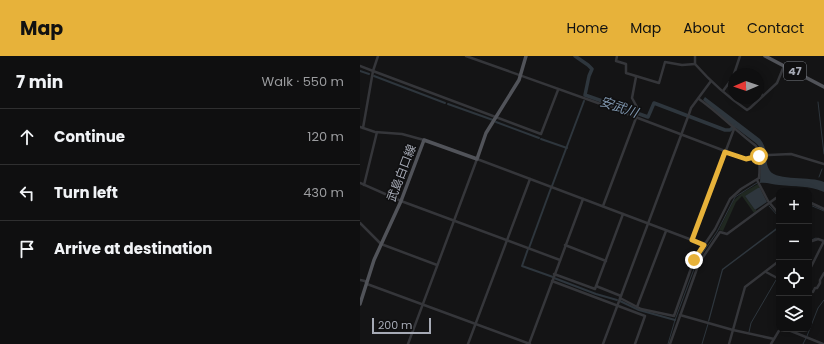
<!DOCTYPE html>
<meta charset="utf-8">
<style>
body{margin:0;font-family:Poppins,"Noto Sans JP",sans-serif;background:#1d1d1e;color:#f1f3f6}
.controls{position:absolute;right:12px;bottom:12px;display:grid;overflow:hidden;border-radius:8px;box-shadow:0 2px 10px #0003}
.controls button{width:36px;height:36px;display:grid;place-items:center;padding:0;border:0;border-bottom:1px solid #2f2f30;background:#0f0f10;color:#f1f3f6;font:20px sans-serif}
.compass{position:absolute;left:368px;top:12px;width:36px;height:36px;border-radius:50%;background:#0f0f10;box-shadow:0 2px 10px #0003;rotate:268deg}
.scale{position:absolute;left:12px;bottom:10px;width:59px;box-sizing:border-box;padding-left:4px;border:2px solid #a6aab5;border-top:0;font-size:11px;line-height:14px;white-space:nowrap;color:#a6aab5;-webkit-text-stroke:3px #0f0f10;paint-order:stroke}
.stop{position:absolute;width:12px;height:12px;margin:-9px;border:3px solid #e7b23a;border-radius:50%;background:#fff}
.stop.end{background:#e7b23a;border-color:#fff;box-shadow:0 1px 4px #0008}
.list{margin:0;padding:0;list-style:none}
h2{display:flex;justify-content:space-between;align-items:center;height:52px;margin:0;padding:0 16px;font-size:17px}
h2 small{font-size:13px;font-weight:400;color:#9b9c9f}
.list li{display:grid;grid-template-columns:26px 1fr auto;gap:12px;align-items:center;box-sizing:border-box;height:56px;padding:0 16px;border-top:1px solid #2f2f30}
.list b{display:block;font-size:15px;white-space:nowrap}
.list em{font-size:13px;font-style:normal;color:#9b9c9f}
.icon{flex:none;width:22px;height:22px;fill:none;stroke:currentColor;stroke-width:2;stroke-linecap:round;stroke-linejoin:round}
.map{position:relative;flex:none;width:464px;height:288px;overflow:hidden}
header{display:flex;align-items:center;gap:24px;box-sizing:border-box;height:56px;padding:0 20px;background:#e7b23a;color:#111}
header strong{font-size:19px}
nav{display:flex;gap:22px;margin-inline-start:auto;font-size:14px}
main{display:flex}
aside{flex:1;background:#0f0f10}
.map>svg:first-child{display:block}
.green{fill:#202821}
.water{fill:#2e363d}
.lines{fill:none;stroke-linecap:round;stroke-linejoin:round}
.stream{stroke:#2e363d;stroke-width:1}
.canal{stroke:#2e363d;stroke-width:2}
.river{stroke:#2e363d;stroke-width:3.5}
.minor{stroke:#35363a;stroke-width:2.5}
.major{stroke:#515359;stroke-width:3.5}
.route{stroke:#e7b23a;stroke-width:5}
.labels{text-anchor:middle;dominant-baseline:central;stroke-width:3;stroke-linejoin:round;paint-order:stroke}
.shield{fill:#0f0f10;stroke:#797c84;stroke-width:1}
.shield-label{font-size:11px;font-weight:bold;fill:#a6aab5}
.street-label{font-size:12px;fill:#a6aab5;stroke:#0f0f10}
.water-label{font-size:13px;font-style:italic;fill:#7f96ae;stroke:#0f0f10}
</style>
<header>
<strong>Map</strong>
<nav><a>Home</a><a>Map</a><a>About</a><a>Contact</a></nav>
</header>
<main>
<aside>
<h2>7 min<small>Walk · 550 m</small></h2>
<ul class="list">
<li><svg class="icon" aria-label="ahead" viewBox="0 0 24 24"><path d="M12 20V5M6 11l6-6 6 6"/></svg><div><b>Continue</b></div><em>120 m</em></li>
<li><svg class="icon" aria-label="left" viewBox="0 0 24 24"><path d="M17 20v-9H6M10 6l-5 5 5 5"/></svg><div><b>Turn left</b></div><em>430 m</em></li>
<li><svg class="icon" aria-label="arrive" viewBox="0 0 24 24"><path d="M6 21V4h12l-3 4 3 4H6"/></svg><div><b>Arrive at destination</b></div></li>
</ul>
</aside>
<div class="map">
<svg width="464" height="288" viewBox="0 0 464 288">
<rect width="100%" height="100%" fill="#141415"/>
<path class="green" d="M398 128 400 132 385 140 395 154H397L394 157 382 140 376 146 363 175 359 174 374 144 382 137Z"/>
<g class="water">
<path d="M345 41 400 83C410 95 403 105 410 115 417 125 451 120 464 126V136C448 129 436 131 419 129 412 129 407 126 400 127L401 98V93L397 88 372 69 343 44Z"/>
<path d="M398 132H400L407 146 395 154 385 140Z"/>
<path d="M419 170V172L363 214 349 266 348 265 362 213Z"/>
</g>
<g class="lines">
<g class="stream">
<path d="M458 46 464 98"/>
<path d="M459 121 462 113"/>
<path d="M450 149 464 155"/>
<path d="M409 150 419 161"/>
<path d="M449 185 456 182"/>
<path d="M389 276 391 267 416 224"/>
<path d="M447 280 458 252 464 244"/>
<path d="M308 288 315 264 337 205 357 176 375 141 397 127"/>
<path d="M342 288 348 268"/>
<path d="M443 288 446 282"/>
</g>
<g class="canal">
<path d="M0 15 9 18"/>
<path d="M14 20 85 47"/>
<path d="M88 48 133 64"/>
<path d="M136 66 179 82"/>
<path d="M181 83 207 92"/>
<path d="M192 130 224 45"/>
<path d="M169 192 191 132"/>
<path d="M168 193 162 210 193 221"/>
<path d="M194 222 236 238 257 244"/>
<path d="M260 245 279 254 315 264"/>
</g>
<path class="river" d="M215 0 228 9 232 13 229 20 225 39 288 61 294 47 365 74H370L376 69"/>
<g class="minor">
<path d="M18 0 13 15 181 78 198 34"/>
<path d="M106 0 249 51 386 103 409 99 431 98 464 108"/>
<path d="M257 0 256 5 266 8V17L299 27 305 6 322 9 335 8"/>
<path d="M335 0V8C350 25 368 41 387 54L390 52 417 27 424 10"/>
<path d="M0 10 13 15 3 72"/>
<path d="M375 15 379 18"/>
<path d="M374 18 380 0"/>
<path d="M363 35 374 20"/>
<path d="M398 35 403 40"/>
<path d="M0 71 15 76 42 78 64 84"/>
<path d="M397 124 408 145 419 158"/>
<path d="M0 127 41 145 200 204"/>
<path d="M4 129 17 76"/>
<path d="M449 146 464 153"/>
<path d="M243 150 276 62 278 53 272 42 276 21"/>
<path d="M0 167 21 188 77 209"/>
<path d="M332 184 344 189"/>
<path d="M449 186 458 183 464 185"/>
<path d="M205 189 246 205"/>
<path d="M449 215 464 185"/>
<path d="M406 216 419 223"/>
<path d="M194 218 235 233 263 158"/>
<path d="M0 224 5 225 7 228 170 288"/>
<path d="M192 225 285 260 275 288"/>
<path d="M236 230 261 240"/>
<path d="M449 234 453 236 455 232H457L460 227V224L464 217"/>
<path d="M260 242 281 253 314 260 334 204 355 173 370 143 381 133 399 122C400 114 400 97 396 90 376 75 359 57 339 43"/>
<path d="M277 251 306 175"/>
<path d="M320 259 373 274 414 283"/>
<path d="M426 273 463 288"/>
<path d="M48 288 117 103 332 184 374 73"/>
<path d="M108 288 170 123"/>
<path d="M169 288 223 143"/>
<path d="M243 288 329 58 331 52 351 25"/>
<path d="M310 288 339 207 360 176 367 178 416 142H419"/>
<path d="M369 288 385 231 419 205"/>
<path d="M411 288 420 273"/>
</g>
<g class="major">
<path d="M405 0 464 31"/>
<path d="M0 248 14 204 41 145 64 84 117 103 126 77 159 24 166 0"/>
</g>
</g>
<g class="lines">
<path class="route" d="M334 204 344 189 332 184 365 96 386 103 399 100"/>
</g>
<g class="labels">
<rect class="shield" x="424" y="6" width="22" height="18" rx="3"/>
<g class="shield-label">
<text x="435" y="15">47</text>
</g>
<g class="street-label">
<text transform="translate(41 117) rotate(-69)">武島白口線</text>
</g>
<g class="water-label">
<text transform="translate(259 51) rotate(19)">安武川</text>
</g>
</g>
</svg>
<div class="controls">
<button>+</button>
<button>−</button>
<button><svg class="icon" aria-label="locate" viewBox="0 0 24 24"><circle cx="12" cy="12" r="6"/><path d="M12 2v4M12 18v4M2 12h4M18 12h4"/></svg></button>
<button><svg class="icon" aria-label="layers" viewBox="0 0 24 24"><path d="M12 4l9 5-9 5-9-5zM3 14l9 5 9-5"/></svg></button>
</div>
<svg class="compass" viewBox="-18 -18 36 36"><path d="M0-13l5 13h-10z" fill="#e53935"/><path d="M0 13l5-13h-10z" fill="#9b9c9f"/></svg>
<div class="scale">200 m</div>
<div class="stop" style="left:399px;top:100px"></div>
<div class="stop end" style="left:334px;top:204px"></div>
</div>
</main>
